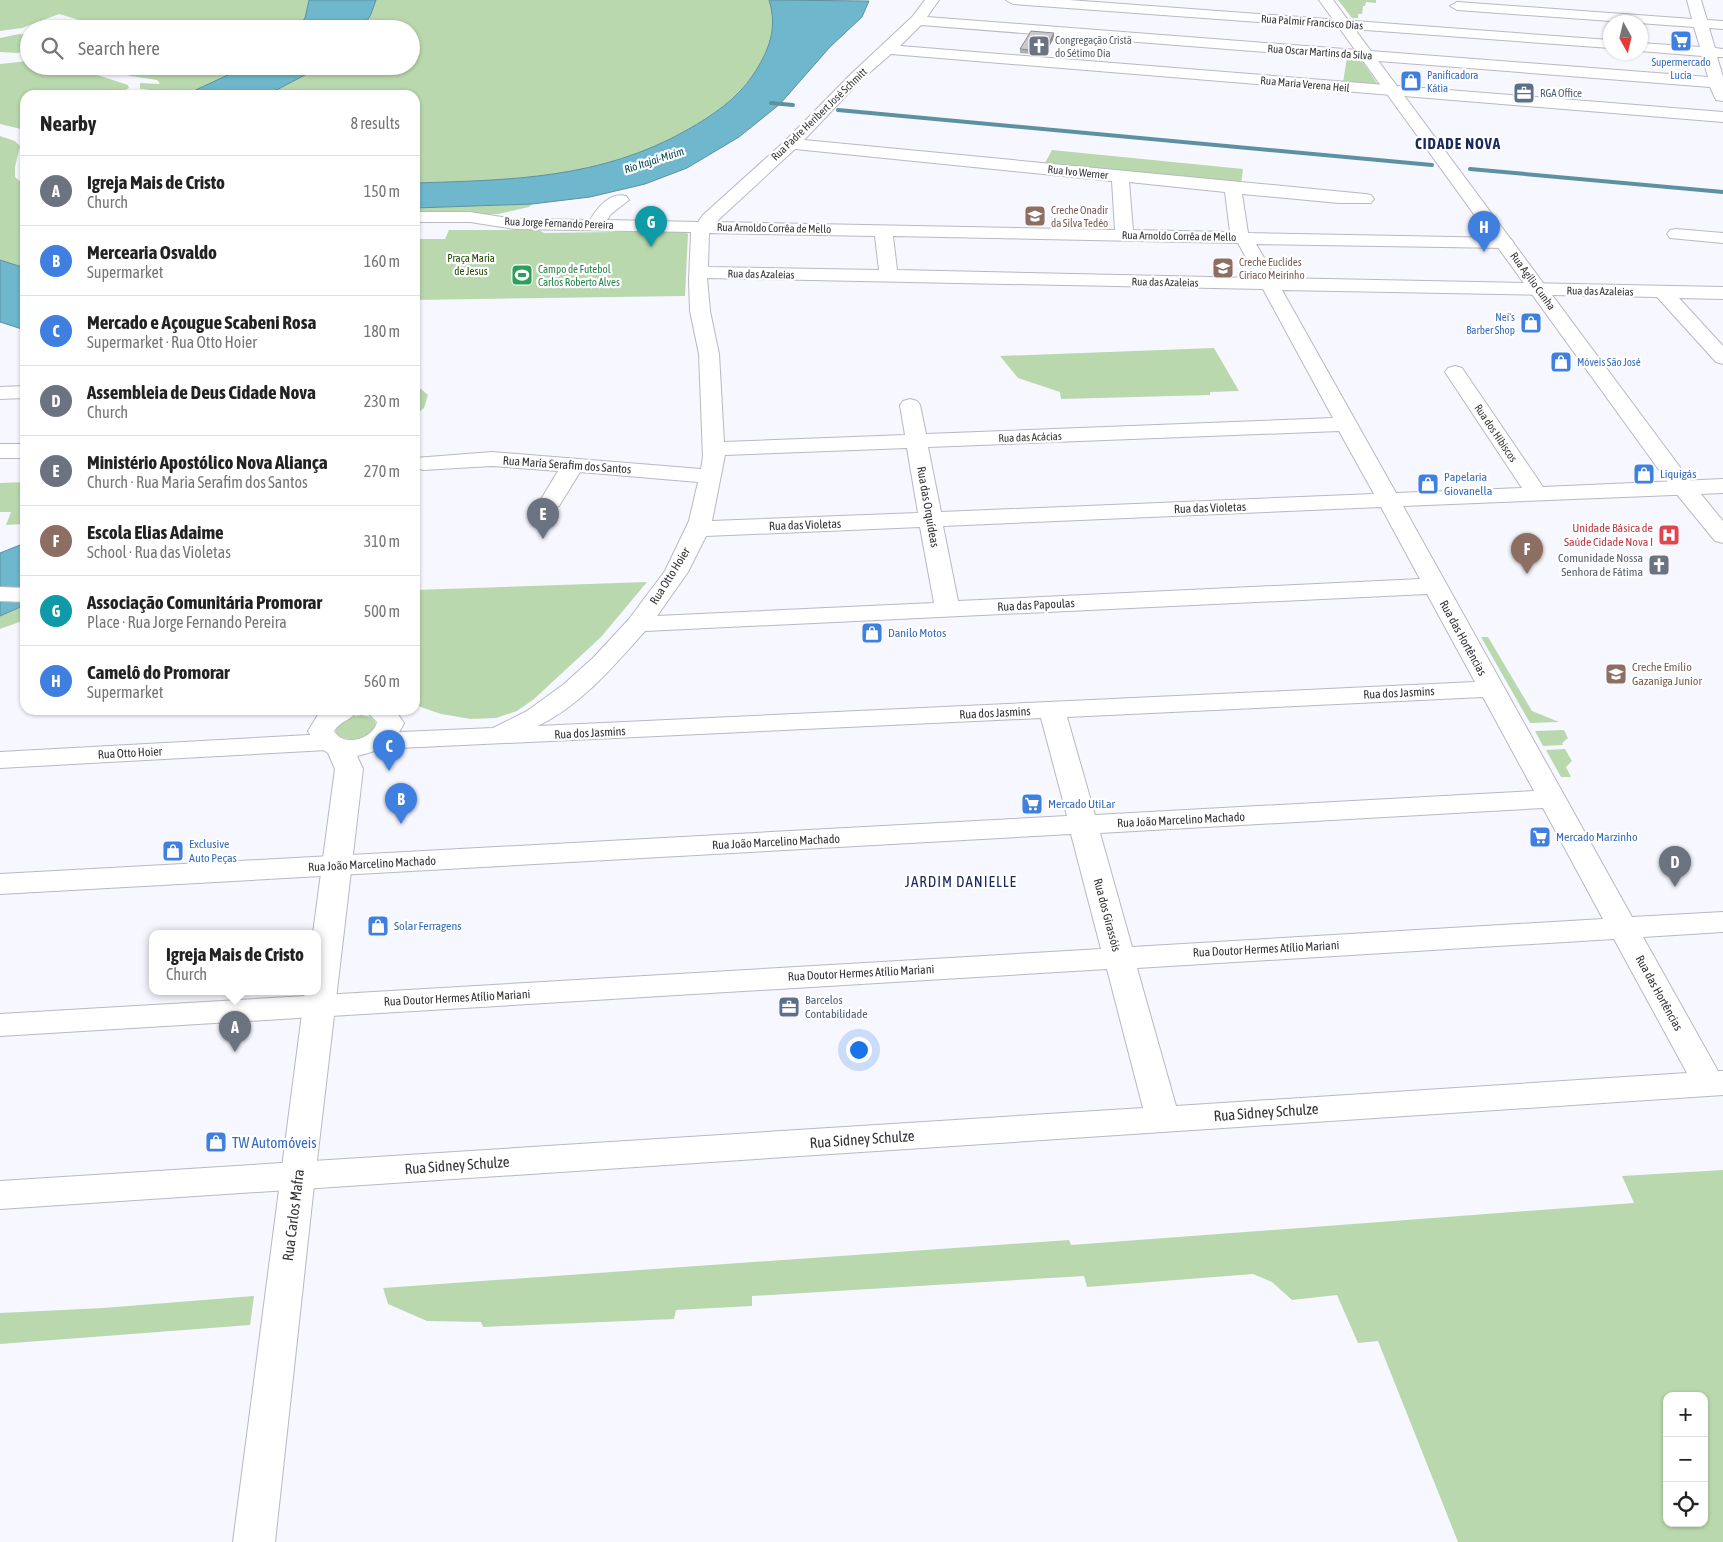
<!DOCTYPE html>
<meta charset="utf-8">
<style>
body{margin:0;font-family:"Asap Condensed",sans-serif;background:#f6f6f6;color:#222}
.controls{position:absolute;right:15px;bottom:15px;display:grid;overflow:hidden;border-radius:10px;box-shadow:0 1px 4px #0004}
.controls button{width:45px;height:45px;display:grid;place-items:center;padding:0;border:0;border-bottom:1px solid #e0e0e0;background:#fff;color:#222;font:25px sans-serif}
.compass{position:absolute;left:1603px;top:15px;width:45px;height:45px;border-radius:50%;background:#fff;box-shadow:0 1px 4px #0004;rotate:172deg}
.you{position:absolute;left:858px;top:1049px;width:18px;height:18px;margin:-12px;border:4px solid #fff;border-radius:50%;background:#1a73e8;box-shadow:0 0 0 8px #1a73e833}
.badge{display:grid;place-items:center;width:32px;height:32px;border-radius:50%;background:#1a73e8;color:#fff;font-size:16px;font-weight:700}
.pin{position:absolute;translate:-50% -41px;filter:drop-shadow(0 1px 2px #0008)}
.pin::after{content:'';position:absolute;top:26px;width:18px;height:15px;background:inherit;clip-path:polygon(0 0,100% 0,50% 100%)}
.popup{position:absolute;left:149px;top:930px;width:172px;height:65px;box-sizing:border-box;display:grid;place-content:center;border-radius:10px;background:#fff;filter:drop-shadow(0 1px 4px #0005);font-size:16px;white-space:nowrap;color:#767676}
.popup b{font-size:19px;color:#222}
.popup::after{content:'';position:absolute;left:50%;top:100%;margin-left:-10px;border:10px solid transparent;border-top-color:#fff}
.list{margin:0;padding:0;list-style:none}
h2{display:flex;justify-content:space-between;align-items:center;height:65px;margin:0;padding:0 20px;font-size:21px}
h2 small{font-size:16px;font-weight:400;color:#767676}
.list li{display:grid;grid-template-columns:32px 1fr auto;gap:15px;align-items:center;box-sizing:border-box;height:70px;padding:0 20px;border-top:1px solid #e0e0e0}
.list b{display:block;font-size:19px;white-space:nowrap}
.list p{margin:0;font-size:16px;white-space:nowrap;color:#767676}
.list em{font-size:16px;font-style:normal;color:#767676}
.icon{flex:none;width:28px;height:28px;fill:none;stroke:currentColor;stroke-width:2;stroke-linecap:round;stroke-linejoin:round}
.map{position:relative;flex:none;width:1723px;height:1542px;overflow:hidden}
.search{position:absolute;background:#fff;box-shadow:0 1px 4px #0004;left:20px;top:20px;width:400px;height:55px;display:flex;align-items:center;gap:12px;box-sizing:border-box;padding:0 18px;border-radius:28px;color:#767676;font-size:19px}
.panel{position:absolute;background:#fff;box-shadow:0 1px 4px #0004;left:20px;top:90px;width:400px;height:625px;border-radius:15px}
.map>svg:first-child{display:block}
.green{fill:#b9d8ad;fill-rule:evenodd}
.water{fill:#6eb7cc;stroke:#5d90a0}
.lines{fill:none;stroke-linecap:round;stroke-linejoin:round}
.stream{stroke:#5d90a0;stroke-width:4}
.minor-casing{stroke:#b8b8c2;stroke-width:2}
.major-casing{stroke:#b8b8c2;stroke-width:2}
.minor{fill:#fff;fill-rule:evenodd}
.major{fill:#fff;fill-rule:evenodd}
.wall{fill:#adadb5}
.shaded-wall{fill:#8d8d93}
.building{fill:#c9c9d2;stroke:#8d8d93}
.labels{text-anchor:middle;dominant-baseline:central;stroke-width:4.5;stroke-linejoin:round;paint-order:stroke}
.far-street-label{font-size:11px;fill:#353539;stroke:#fff}
.far-worship-label{font-size:11px;fill:#5b616d;stroke:#fff;text-anchor:start}
.far-shop-label{font-size:11px;fill:#366cbe;stroke:#fff;text-anchor:start}
.far-service-label{font-size:11px;fill:#4e5e75;stroke:#fff;text-anchor:start}
.far-water-label{font-size:11px;font-style:italic;fill:#014655;stroke:#fff}
.far-education-label{font-size:11px;fill:#785e54;stroke:#fff;text-anchor:start}
.far-park-label{font-size:11px;fill:#214d06;stroke:#fff}
.far-leisure-label{font-size:11px;fill:#27864d;stroke:#fff;text-anchor:start}
.street-label{font-size:12px;fill:#353539;stroke:#fff}
.shop-label{font-size:12px;fill:#366cbe;stroke:#fff;text-anchor:start}
.health-label{font-size:12px;fill:#be3a42;stroke:#fff;text-anchor:end}
.worship-label{font-size:12px;fill:#5b616d;stroke:#fff;text-anchor:end}
.education-label{font-size:12px;fill:#785e54;stroke:#fff;text-anchor:start}
.service-label{font-size:12px;fill:#4e5e75;stroke:#fff;text-anchor:start}
.far-district-label{font-size:15px;font-weight:bold;letter-spacing:1px;fill:#1a2960;stroke:#fff}
.quarter-label{font-size:15px;letter-spacing:1px;fill:#1a2960;stroke:#fff}
.near-street-label{font-size:15px;fill:#353539;stroke:#fff}
.near-shop-label{font-size:15px;fill:#366cbe;stroke:#fff;text-anchor:start}
</style>
<div class="map">
<svg width="1723" height="1542" viewBox="0 0 1723 1542">
<rect width="100%" height="100%" fill="#f7f7ff"/>
<g class="green">
<path d="M0 0H309L305 18 296 29H110L59 14 22 28 0 31Z"/>
<path d="M376 0H769C778 28 769 51 753 75 737 98 712 116 687 130 602 179 511 180 415 183V95H267L322 66H411V29H362L371 14Z"/>
<path d="M1338 0H1376V3L1366 2 1365 6H1363L1362 14H1358V18H1352Z"/>
<path d="M19 34 29 35V50L17 53 0 52V38Z"/>
<path d="M1347 57 1360 58 1379 86 1343 83Z"/>
<path d="M28 61 29 66H70L128 85 129 88 116 95H25V130L0 124V64Z"/>
<path d="M98 66H247C224 79 197 95 171 95 159 95 152 88 140 89V83L158 84 160 83 157 80 131 76Z"/>
<path d="M0 136 15 141 20 146 15 167V177L25 186V268L0 260Z"/>
<path d="M1052 150 1243 169 1241 185 1044 165Z"/>
<path d="M532 204 529 207 498 214H415V208Z"/>
<path d="M449 230H539L544 233 683 231 688 234 685 296 415 300V247L419 239H445Z"/>
<path d="M1214 348 1239 391 1210 392V395L1061 399 1060 392 1018 378 1000 356Z"/>
<path d="M415 384 428 395 424 408 415 415Z"/>
<path d="M25 482V524L6 525 11 512H0V483Z"/>
<path d="M647 582 601 637 534 699 517 711 496 718 471 719 441 714 415 705V590Z"/>
<path d="M21 607H25V620L0 629V616Z"/>
<path d="M1481 637H1488L1532 711 1559 722 1530 723Z"/>
<path d="M361 715 370 717 375 722 376 728C365 739 348 744 336 733V727L350 717Z"/>
<path d="M1564 730 1568 738 1562 743 1563 745 1543 746 1535 731Z"/>
<path d="M1565 749 1572 761 1566 767 1571 777H1561L1546 750Z"/>
<path d="M1723 1170V1542H1458L1378 1341 1358 1343 1337 1295 1292 1300 1272 1282 1253 1274 1087 1287 1084 1276 752 1296V1306L676 1310 674 1319 483 1327 481 1322 427 1321 388 1304 383 1288 1069 1240 1071 1245 1634 1203 1622 1176ZM1667 1396H1704V1523H1667Z"/>
<path d="M254 1296 250 1325 0 1344V1313L103 1308Z"/>
</g>
<g class="water">
<path d="M309 0H376L371 14 362 29H296L305 18Z"/>
<path d="M769 0 869 1 862 17 830 47 780 104 739 137 687 168 645 184 590 197 532 204 415 208V183C511 180 601 179 687 130 712 116 738 98 753 75 769 51 778 28 769 0Z"/>
<path d="M247 66H322L267 95H185Z"/>
<path d="M0 260 25 268V330L0 322Z"/>
<path d="M25 543V605L0 616V553Z"/>
</g>
<g class="lines">
<g class="stream">
<path d="M771 103 793 105"/>
<path d="M838 110 1432 165"/>
<path d="M1470 169 1723 192"/>
</g>
<g class="minor-casing">
<g id="minor">
<path d="M925 0H939L927 17 1708 77 1702 56 1640 51V43L1700 47 1694 27 1457 10 1450 6 1457 2 1692 19 1687 0H1701L1707 20 1723 21V29L1709 28 1715 48 1723 49V57H1717L1723 77V101L1716 100 1710 87 921 25 900 46 1723 112V122L891 54 861 80 804 140 1365 194 1371 195 1374 199 1371 203H1339L1242 194 1248 233 1505 238 1511 239 1514 243 1511 247 1505 248 1256 244 1276 278 1723 287V299L1679 298 1723 346V364L1716 362 1657 297 1282 290 1396 493 1522 488 1445 372 1448 368 1455 366 1462 368 1543 487 1723 479V493L1403 506 1632 917 1723 912V932L1643 937 1718 1071H1723V1095L0 1209V1181L1143 1108 1107 969 0 1036V1014L1101 949 1071 834 0 894V874L1067 816 1041 718 378 749 368 747 365 741 368 735 378 733 493 728 527 711 564 684 594 657 629 619 665 571 689 521 698 482 580 472 559 506 551 508 543 506 540 501 558 471 492 466 423 470 415 467V458L492 452 701 469 703 457 699 354 690 311 689 280 691 232 515 229 470 222H415V212H470L515 219 590 220C598 207 610 192 626 196L629 200 611 214 607 220 698 222 703 215 785 141 851 74 912 17ZM795 149 1112 181 1115 230 716 222ZM1129 182 1225 192 1230 232 1133 230ZM709 233 875 236 879 270 708 267ZM893 236 1238 243 1257 278 897 270ZM707 278 1263 289 1333 418 926 434 920 405 917 401 910 399 903 401 900 405 905 435 724 442 719 354 710 311ZM1339 431 1374 494 941 512 928 447ZM907 448 918 513 712 521 725 455ZM1381 507 1420 579 958 601 943 526ZM920 527 934 603 657 616 688 572 706 536ZM1427 594 1475 682 538 726C581 705 614 666 645 631ZM1483 697 1534 791 1095 815 1067 717ZM1543 808 1603 919 1132 947 1100 833ZM1614 939 1687 1073 1176 1106 1137 968Z"/>
<path d="M1006 0H1069L1610 40V48L1013 4Z"/>
<path d="M1676 229 1723 233V243L1670 238 1667 234 1670 230Z"/>
<path d="M25 386V398L0 399V387Z"/>
<rect x="0" y="444" width="25" height="14"/>
<path d="M327 734 337 736 340 742 337 748 327 750 0 768V752Z"/>
</g>
</g>
<g class="major-casing">
<g id="major">
<path d="M1319 0H1333L1691 482 1723 521V543L1715 541 1675 492Z"/>
<path d="M0 587 25 588V602L0 601Z"/>
<path d="M325 710H358C352 720 340 721 334 731 344 748 373 739 377 722L365 710H395L404 723C394 745 379 751 357 756L363 769 312 1203 275 1542H233L305 991H318V933H313L335 769 328 753 317 746 308 731 319 713Z"/>
</g>
</g>
<use href="#minor" class="minor"/>
<use href="#major" class="major"/>
</g>
<path class="wall" d="M1054 33V38L1044 55 1020 53V49Z"/>
<path class="shaded-wall" d="M1054 33V38L1044 55V51Z"/>
<path class="building" d="M1031 31 1054 33 1044 51 1020 49Z"/>
<defs>
<g id="supermarket-square" transform="scale(1.125)"><rect x="-9" y="-9" width="18" height="18" rx="4" fill="#3f7fe0" stroke="#fff"/><path d="M-6-5.5h2.5l.6 2H6L4.5 2H-2.5L-4.4-4H-6ZM-1.5 3.2a1.3 1.3 0 1 0 .1 0ZM3 3.2a1.3 1.3 0 1 0 .1 0Z" fill="#fff"/></g>
<g id="church-square" transform="scale(1.125)"><rect x="-9" y="-9" width="18" height="18" rx="4" fill="#6b7280" stroke="#fff"/><path d="M-1.2-6h2.4v3.5h3.3v2.4h-3.3V6h-2.4V-.1h-3.3v-2.4h3.3Z" fill="#fff"/></g>
<g id="shop-square" transform="scale(1.125)"><rect x="-9" y="-9" width="18" height="18" rx="4" fill="#3f7fe0" stroke="#fff"/><path d="M-5-2.5h2.3a2.7 3.5 0 0 1 5.4 0H5L5.5 6h-11ZM-1.5-2.5h3a1.5 2.3 0 0 0-3 0Z" fill="#fff"/></g>
<g id="office-square" transform="scale(1.125)"><rect x="-9" y="-9" width="18" height="18" rx="4" fill="#5c6f8a" stroke="#fff"/><path d="M-6-3h4V-5.5h4V-3h4V5H-6ZM-1-4.5V-3h2v-1.5ZM-6 0V1H6V0Z" fill="#fff"/></g>
<g id="school-square" transform="scale(1.125)"><rect x="-9" y="-9" width="18" height="18" rx="4" fill="#8d6e63" stroke="#fff"/><path d="M0-5L7-2L0 1L-7-2ZM-4 1L0 2.5L4 1V4Q0 6-4 4Z" fill="#fff"/></g>
<g id="stadium-square" transform="scale(1.125)"><rect x="-9" y="-9" width="18" height="18" rx="4" fill="#2e9e5b" stroke="#fff"/><path d="M0-5a6.5 5 0 1 0 0 10a6.5 5 0 1 0 0-10ZM-3.5-1.8h7v3.6h-7Z" fill="#fff"/></g>
<g id="hospital-square" transform="scale(1.125)"><rect x="-9" y="-9" width="18" height="18" rx="4" fill="#e0444e" stroke="#fff"/><path d="M-5-5h3v3.5h4V-5h3V5h-3V1.5h-4V5h-3Z" fill="#fff"/></g>
</defs>
<g fill-rule="evenodd">
<use href="#supermarket-square" x="1681" y="41"/>
<use href="#church-square" x="1039" y="46"/>
<use href="#shop-square" x="1411" y="81"/>
<use href="#office-square" x="1524" y="93"/>
<use href="#school-square" x="1035" y="216"/>
<use href="#school-square" x="1223" y="268"/>
<use href="#stadium-square" x="522" y="275"/>
<use href="#shop-square" x="1531" y="323"/>
<use href="#shop-square" x="1561" y="362"/>
<use href="#shop-square" x="1644" y="474"/>
<use href="#shop-square" x="1428" y="484"/>
<use href="#hospital-square" x="1669" y="535"/>
<use href="#church-square" x="1659" y="565"/>
<use href="#shop-square" x="872" y="633"/>
<use href="#school-square" x="1616" y="674"/>
<use href="#supermarket-square" x="1032" y="804"/>
<use href="#supermarket-square" x="1540" y="837"/>
<use href="#shop-square" x="173" y="851"/>
<use href="#shop-square" x="378" y="926"/>
<use href="#office-square" x="789" y="1007"/>
<use href="#shop-square" x="216" y="1142"/>
</g>
<g class="labels">
<g class="far-street-label">
<text transform="translate(1312 22) rotate(4)">Rua Palmir Francisco Dias</text>
<text transform="translate(1320 52) rotate(4)">Rua Oscar Martins da Silva</text>
<text transform="translate(1305 84) rotate(5)">Rua Maria Verena Heil</text>
<text transform="translate(819 114) rotate(-44)">Rua Padre Heribert José Schmitt</text>
<text transform="translate(1078 172) rotate(6)">Rua Ivo Werner</text>
<text transform="translate(559 223) rotate(2)">Rua Jorge Fernando Pereira</text>
<text transform="translate(774 228) rotate(1)">Rua Arnoldo Corrêa de Mello</text>
<text transform="translate(1179 236) rotate(1)">Rua Arnoldo Corrêa de Mello</text>
<text transform="translate(761 274) rotate(1)">Rua das Azaleias</text>
<text transform="translate(1533 281) rotate(54)">Rua Agílio Cunha</text>
<text transform="translate(1165 282) rotate(1)">Rua das Azaleias</text>
<text transform="translate(1600 291) rotate(1)">Rua das Azaleias</text>
<text transform="translate(1496 433) rotate(56)">Rua dos Hibiscos</text>
<text transform="translate(1030 437) rotate(-2)">Rua das Acácias</text>
</g>
<g class="far-worship-label">
<text x="1055" y="40">Congregação Cristã<tspan x="1055" dy="13">do Sétimo Dia</tspan></text>
</g>
<g class="far-shop-label">
<text x="1681" y="62" text-anchor="middle">Supermercado<tspan x="1681" dy="13">Lucia</tspan></text>
<text x="1427" y="75">Panificadora<tspan x="1427" dy="13">Kátia</tspan></text>
<text x="1515" y="317" text-anchor="end">Nei's<tspan x="1515" dy="13">Barber Shop</tspan></text>
<text x="1577" y="362">Móveis São José</text>
</g>
<g class="far-service-label">
<text x="1540" y="93">RGA Office</text>
</g>
<g class="far-water-label">
<text transform="translate(654 160) rotate(-18)">Rio Itajaí-Mirim</text>
</g>
<g class="far-education-label">
<text x="1051" y="210">Creche Onadir<tspan x="1051" dy="13">da Silva Tedéo</tspan></text>
<text x="1239" y="262">Creche Euclides<tspan x="1239" dy="13">Ciriaco Meirinho</tspan></text>
</g>
<g class="far-park-label">
<text x="471" y="258">Praça Maria<tspan x="471" dy="13">de Jesus</tspan></text>
</g>
<g class="far-leisure-label">
<text x="538" y="269">Campo de Futebol<tspan x="538" dy="13">Carlos Roberto Alves</tspan></text>
</g>
<g class="street-label">
<text transform="translate(567 465) rotate(4)">Rua Maria Serafim dos Santos</text>
<text transform="translate(928 507) rotate(80)">Rua das Orquídeas</text>
<text transform="translate(1210 508) rotate(-2)">Rua das Violetas</text>
<text transform="translate(805 525) rotate(-2)">Rua das Violetas</text>
<text transform="translate(670 576) rotate(-58)">Rua Otto Hoier</text>
<text transform="translate(1036 605) rotate(-3)">Rua das Papoulas</text>
<text transform="translate(1463 638) rotate(61)">Rua das Hortências</text>
<text transform="translate(1399 693) rotate(-3)">Rua dos Jasmins</text>
<text transform="translate(995 713) rotate(-3)">Rua dos Jasmins</text>
<text transform="translate(590 733) rotate(-3)">Rua dos Jasmins</text>
<text transform="translate(130 753) rotate(-3)">Rua Otto Hoier</text>
<text transform="translate(1181 820) rotate(-3)">Rua João Marcelino Machado</text>
<text transform="translate(776 842) rotate(-3)">Rua João Marcelino Machado</text>
<text transform="translate(372 864) rotate(-3)">Rua João Marcelino Machado</text>
<text transform="translate(1107 915) rotate(75)">Rua dos Girassóis</text>
<text transform="translate(1266 949) rotate(-3)">Rua Doutor Hermes Atílio Mariani</text>
<text transform="translate(861 973) rotate(-3)">Rua Doutor Hermes Atílio Mariani</text>
<text transform="translate(1659 993) rotate(61)">Rua das Hortências</text>
<text transform="translate(457 998) rotate(-3)">Rua Doutor Hermes Atílio Mariani</text>
</g>
<g class="shop-label">
<text x="1660" y="474">Liquigás</text>
<text x="1444" y="477">Papelaria<tspan x="1444" dy="14">Giovanella</tspan></text>
<text x="888" y="633">Danilo Motos</text>
<text x="1048" y="804">Mercado UtiLar</text>
<text x="1556" y="837">Mercado Marzinho</text>
<text x="189" y="844">Exclusive<tspan x="189" dy="14">Auto Peças</tspan></text>
<text x="394" y="926">Solar Ferragens</text>
</g>
<g class="health-label">
<text x="1653" y="528">Unidade Básica de<tspan x="1653" dy="14">Saúde Cidade Nova I</tspan></text>
</g>
<g class="worship-label">
<text x="1643" y="558">Comunidade Nossa<tspan x="1643" dy="14">Senhora de Fátima</tspan></text>
</g>
<g class="education-label">
<text x="1632" y="667">Creche Emílio<tspan x="1632" dy="14">Gazaniga Junior</tspan></text>
</g>
<g class="service-label">
<text x="805" y="1000">Barcelos<tspan x="805" dy="14">Contabilidade</tspan></text>
</g>
<g class="far-district-label">
<text x="1458" y="143">CIDADE NOVA</text>
</g>
<g class="quarter-label">
<text x="961" y="881">JARDIM DANIELLE</text>
</g>
<g class="near-street-label">
<text transform="translate(1266 1112) rotate(-4)">Rua Sidney Schulze</text>
<text transform="translate(862 1139) rotate(-4)">Rua Sidney Schulze</text>
<text transform="translate(457 1165) rotate(-4)">Rua Sidney Schulze</text>
<text transform="translate(293 1215) rotate(-83)">Rua Carlos Mafra</text>
</g>
<g class="near-shop-label">
<text x="232" y="1142">TW Automóveis</text>
</g>
</g>
</svg>
<div class="controls">
<button>+</button>
<button>−</button>
<button><svg class="icon" aria-label="locate" viewBox="0 0 24 24"><circle cx="12" cy="12" r="6"/><path d="M12 2v4M12 18v4M2 12h4M18 12h4"/></svg></button>
</div>
<svg class="compass" viewBox="-18 -18 36 36"><path d="M0-13l5 13h-10z" fill="#e53935"/><path d="M0 13l5-13h-10z" fill="#767676"/></svg>
<div class="you"></div>
<div class="pin badge" style="left:235px;top:1052px;background:#6b7280">A</div>
<div class="popup"><b>Igreja Mais de Cristo</b>Church</div>
<div class="pin badge" style="left:401px;top:824px;background:#3f7fe0">B</div>
<div class="pin badge" style="left:389px;top:771px;background:#3f7fe0">C</div>
<div class="pin badge" style="left:1675px;top:887px;background:#6b7280">D</div>
<div class="pin badge" style="left:543px;top:539px;background:#6b7280">E</div>
<div class="pin badge" style="left:1527px;top:574px;background:#8d6e63">F</div>
<div class="pin badge" style="left:651px;top:247px;background:#0f9aa8">G</div>
<div class="pin badge" style="left:1484px;top:252px;background:#3f7fe0">H</div>
<div class="search"><svg class="icon" aria-label="search" viewBox="0 0 24 24"><circle cx="10" cy="10" r="6"/><path d="M15 15l6 6"/></svg>Search here</div>
<section class="panel">
<h2>Nearby<small>8 results</small></h2>
<ul class="list">
<li><span class="badge" style="background:#6b7280">A</span><div><b>Igreja Mais de Cristo</b><p>Church</p></div><em>150 m</em></li>
<li><span class="badge" style="background:#3f7fe0">B</span><div><b>Mercearia Osvaldo</b><p>Supermarket</p></div><em>160 m</em></li>
<li><span class="badge" style="background:#3f7fe0">C</span><div><b>Mercado e Açougue Scabeni Rosa</b><p>Supermarket · Rua Otto Hoier</p></div><em>180 m</em></li>
<li><span class="badge" style="background:#6b7280">D</span><div><b>Assembleia de Deus Cidade Nova</b><p>Church</p></div><em>230 m</em></li>
<li><span class="badge" style="background:#6b7280">E</span><div><b>Ministério Apostólico Nova Aliança</b><p>Church · Rua Maria Serafim dos Santos</p></div><em>270 m</em></li>
<li><span class="badge" style="background:#8d6e63">F</span><div><b>Escola Elias Adaime</b><p>School · Rua das Violetas</p></div><em>310 m</em></li>
<li><span class="badge" style="background:#0f9aa8">G</span><div><b>Associação Comunitária Promorar</b><p>Place · Rua Jorge Fernando Pereira</p></div><em>500 m</em></li>
<li><span class="badge" style="background:#3f7fe0">H</span><div><b>Camelô do Promorar</b><p>Supermarket</p></div><em>560 m</em></li>
</ul>
</section>
</div>
